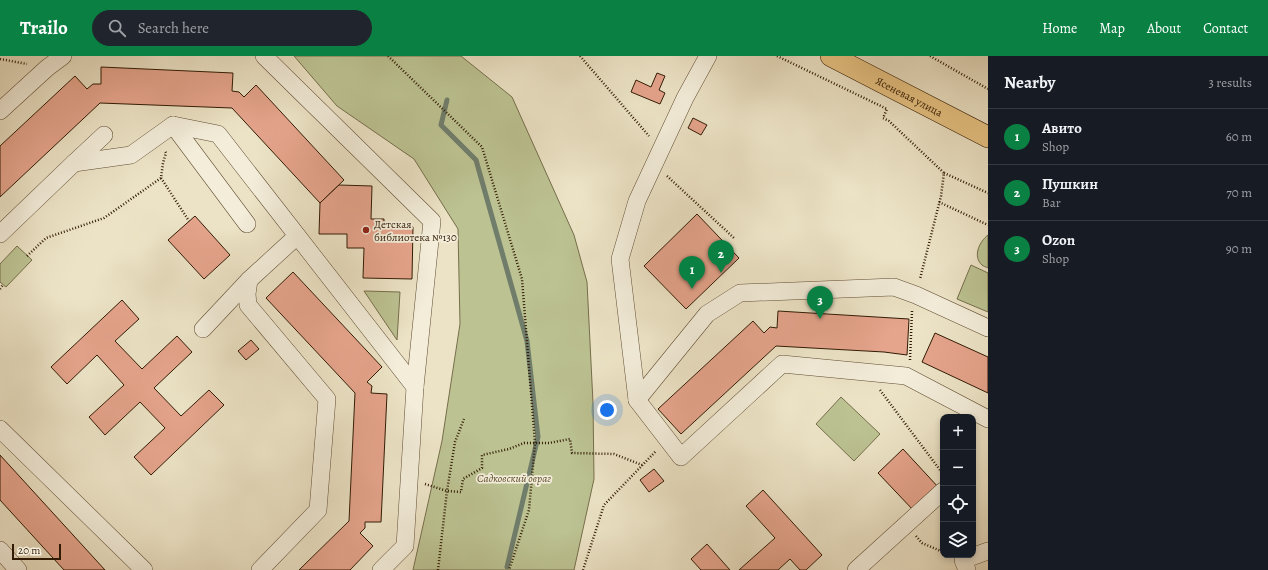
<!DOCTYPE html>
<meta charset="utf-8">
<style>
body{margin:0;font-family:Alegreya,serif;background:#20242c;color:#f1f3f6}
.controls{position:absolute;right:12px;bottom:12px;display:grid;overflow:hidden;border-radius:8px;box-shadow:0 2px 6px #0003}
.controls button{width:36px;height:36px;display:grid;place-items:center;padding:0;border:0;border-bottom:1px solid #363941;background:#171b24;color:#f1f3f6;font:20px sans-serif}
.scale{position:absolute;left:12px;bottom:10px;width:49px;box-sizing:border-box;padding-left:4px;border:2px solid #311b04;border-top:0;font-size:11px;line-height:14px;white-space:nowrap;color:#311b04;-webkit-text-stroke:3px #f3edda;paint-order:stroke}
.you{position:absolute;left:607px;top:354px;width:14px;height:14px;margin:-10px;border:3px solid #fff;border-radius:50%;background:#1a73e8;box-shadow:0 0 0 6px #1a73e833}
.badge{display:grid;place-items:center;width:26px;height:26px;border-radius:50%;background:#0b8043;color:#fff;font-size:13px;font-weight:700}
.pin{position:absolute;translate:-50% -33px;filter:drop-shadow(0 1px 2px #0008)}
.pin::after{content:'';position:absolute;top:21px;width:14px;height:12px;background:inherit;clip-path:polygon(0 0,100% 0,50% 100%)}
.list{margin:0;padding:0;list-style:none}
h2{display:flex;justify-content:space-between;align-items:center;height:52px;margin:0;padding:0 16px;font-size:17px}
h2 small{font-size:13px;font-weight:400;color:#9ea1a6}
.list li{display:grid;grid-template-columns:26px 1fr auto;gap:12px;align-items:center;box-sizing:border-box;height:56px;padding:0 16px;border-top:1px solid #363941}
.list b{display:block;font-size:15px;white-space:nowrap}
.list p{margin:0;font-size:13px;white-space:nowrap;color:#9ea1a6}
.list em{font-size:13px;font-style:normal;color:#9ea1a6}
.icon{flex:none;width:22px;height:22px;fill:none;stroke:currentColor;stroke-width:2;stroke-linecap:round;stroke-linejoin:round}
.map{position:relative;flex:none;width:988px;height:514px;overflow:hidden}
header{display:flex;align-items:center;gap:24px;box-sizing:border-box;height:56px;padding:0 20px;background:#0b8043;color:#fff}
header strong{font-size:19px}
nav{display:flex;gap:22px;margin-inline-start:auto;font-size:14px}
.search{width:280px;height:36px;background:#20242c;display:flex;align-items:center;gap:10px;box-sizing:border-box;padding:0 14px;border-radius:22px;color:#9ea1a6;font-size:15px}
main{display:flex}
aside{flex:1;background:#171b24}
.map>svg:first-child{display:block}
.green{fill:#bcc292;stroke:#766e4b}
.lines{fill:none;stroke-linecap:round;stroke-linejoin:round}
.stream{stroke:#707d6b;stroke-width:5}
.building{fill:#e5a48c;stroke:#311b04}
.minor-casing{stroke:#604d34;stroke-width:18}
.major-casing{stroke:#311b04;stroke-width:22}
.path{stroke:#311b04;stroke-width:2.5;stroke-dasharray:1 2;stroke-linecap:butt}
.minor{stroke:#f3edda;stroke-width:17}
.major{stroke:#e6c283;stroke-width:21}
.poi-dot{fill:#8f2418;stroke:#f3edda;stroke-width:1.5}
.labels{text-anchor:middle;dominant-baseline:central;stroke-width:3.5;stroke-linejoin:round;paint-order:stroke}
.street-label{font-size:11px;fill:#311b04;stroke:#f3edda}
.poi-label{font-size:11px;fill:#311b04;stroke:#f3edda;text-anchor:start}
.park-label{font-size:11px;font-style:italic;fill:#5b4d2f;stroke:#f3edda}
</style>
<header>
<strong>Trailo</strong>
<div class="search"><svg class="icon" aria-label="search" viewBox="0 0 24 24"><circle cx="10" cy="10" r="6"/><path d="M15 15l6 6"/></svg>Search here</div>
<nav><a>Home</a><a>Map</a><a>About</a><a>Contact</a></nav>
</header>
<main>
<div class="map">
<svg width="988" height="514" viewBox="0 0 988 514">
<rect width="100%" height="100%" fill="#ece3c6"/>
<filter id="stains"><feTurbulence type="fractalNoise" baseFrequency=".005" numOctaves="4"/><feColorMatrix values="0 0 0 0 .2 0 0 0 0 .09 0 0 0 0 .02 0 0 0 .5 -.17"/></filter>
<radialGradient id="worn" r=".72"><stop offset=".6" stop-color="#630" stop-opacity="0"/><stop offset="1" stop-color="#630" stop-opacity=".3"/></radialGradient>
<g class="green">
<path d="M294 0H461L512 41 574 179 587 226 593 347 594 423 574 514H413L442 385 460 268 458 173 414 103 337 50Z"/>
<path d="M988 179V212C986 211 983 210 982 209 972 200 980 185 988 179Z"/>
<path d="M17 190 32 204 6 231 0 226V208Z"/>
<path d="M971 209 988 217V256L957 243Z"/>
<path d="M364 235 400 236 397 284Z"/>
<path d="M841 341 880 378 854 405 816 368Z"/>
</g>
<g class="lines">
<path class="stream" d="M447 44 441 69 476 104 527 285 538 381 507 511"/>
</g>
<g class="building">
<path d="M101 11 233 17 232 35 239 36 244 41 256 29 344 124 320 147 232 52 100 47 0 141V90L75 20 87 33 93 28H101Z"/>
<path d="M657 17 665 20 659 34 665 37 660 48 631 36 636 24 651 31Z"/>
<path d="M693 62 707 69 701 79 688 72Z"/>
<path d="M339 129 372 130 371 163H384V170L413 171 412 223 363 222 364 192H347V178H319L320 147Z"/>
<path d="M697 158 739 202 686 253 644 210Z"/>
<path d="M195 160 230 199 204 223 168 184Z"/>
<path d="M293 216 382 311 367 326 372 330 371 337 387 338 381 466H365V472L360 477 373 490 350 514H299L349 465 355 337 266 242Z"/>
<path d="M122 244 139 263 115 285 142 313 177 280 192 296 154 332 181 360 209 334 224 349 151 419 134 401 165 372 140 346 105 379 89 361 124 329 97 299 67 328 51 311Z"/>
<path d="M778 255 909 263 907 299 884 296 776 290 681 378 658 353 753 265 764 277 770 271 777 272Z"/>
<path d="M935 277 988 301V337L922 306Z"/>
<path d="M251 284 259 293 246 304 238 295Z"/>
<path d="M903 393 939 432 914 455 878 417Z"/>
<path d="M0 399 105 514H64L0 444Z"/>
<path d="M654 413 664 425 649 436 640 424Z"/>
<path d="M763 434 822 499 806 514H800L790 503 778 514H739L775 482 746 450Z"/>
<path d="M707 488 730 514H701L691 503Z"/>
</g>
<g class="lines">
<g class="minor-casing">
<g id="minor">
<path d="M264 0 432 165 415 331"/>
<path d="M708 0 685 42 637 145 620 203 637 344 681 401 782 308 906 320 988 363"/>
<path d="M0 55 47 12 63 0"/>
<path d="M173 69 247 168"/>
<path d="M74 107 104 79"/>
<path d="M0 178 74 107 131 99 173 69 218 78 415 331 405 490 381 514"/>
<path d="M203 273 249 224"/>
<path d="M637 344 707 258 740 237 894 231 916 239 988 272"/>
<path d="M0 373 144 514"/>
<path d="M0 494 18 514"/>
<path d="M260 514 318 454 327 343 248 249 247 238 249 224 297 180"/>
<path d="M856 514 943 435"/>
<path d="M967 514 963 504 988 495"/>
</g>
</g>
<g class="major-casing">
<g id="major">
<path id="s1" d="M831 0 988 81"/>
</g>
</g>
<g class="path">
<path d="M388 0 482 91 522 223 535 387 529 454 509 514"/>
<path d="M580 0 649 80"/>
<path d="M777 0 887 53 883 62 889 65 944 117 941 140 920 223"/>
<path d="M930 0 988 33"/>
<path d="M0 3 27 8"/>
<path d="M944 117 988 137"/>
<path d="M667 120 734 182"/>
<path d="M161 122 189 165"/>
<path d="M939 146 988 169"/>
<path d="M27 200 46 182 104 162 161 122 163 107 166 97 165 95"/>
<path d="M0 233 3 229"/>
<path d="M910 304 912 255"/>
<path d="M880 334 943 418"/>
<path d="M425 428 447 435 461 436 463 423 482 412V399L509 393 524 387H549L570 383 572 397 614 398 642 409"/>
<path d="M916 480 922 487 943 496"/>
<path d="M438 514 447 435 455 386 464 363"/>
<path d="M583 514 604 449 656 395"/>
</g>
<use href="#minor" class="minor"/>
<use href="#major" class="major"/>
</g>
<circle class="poi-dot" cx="366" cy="174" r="4"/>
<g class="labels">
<g class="street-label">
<text stroke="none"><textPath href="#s1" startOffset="88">Ясеневая улица</textPath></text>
</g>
<g class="poi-label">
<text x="374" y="168">Детская<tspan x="374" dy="13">библиотека №130</tspan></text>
</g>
<g class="park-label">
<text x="514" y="422">Садковский овраг</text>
</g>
</g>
<rect width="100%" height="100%" filter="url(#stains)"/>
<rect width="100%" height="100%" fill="url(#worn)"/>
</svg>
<div class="controls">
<button>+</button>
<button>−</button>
<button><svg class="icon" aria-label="locate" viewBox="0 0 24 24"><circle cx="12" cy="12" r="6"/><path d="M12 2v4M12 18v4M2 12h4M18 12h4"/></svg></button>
<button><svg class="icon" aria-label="layers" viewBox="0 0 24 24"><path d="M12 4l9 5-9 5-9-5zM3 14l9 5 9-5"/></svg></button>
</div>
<div class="scale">20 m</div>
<div class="you"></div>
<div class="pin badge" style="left:692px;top:233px">1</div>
<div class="pin badge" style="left:721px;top:217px">2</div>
<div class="pin badge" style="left:820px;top:263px">3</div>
</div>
<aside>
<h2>Nearby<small>3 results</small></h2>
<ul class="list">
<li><span class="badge">1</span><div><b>Авито</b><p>Shop</p></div><em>60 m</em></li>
<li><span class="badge">2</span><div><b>Пушкин</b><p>Bar</p></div><em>70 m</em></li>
<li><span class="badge">3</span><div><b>Ozon</b><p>Shop</p></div><em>90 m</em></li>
</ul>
</aside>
</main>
